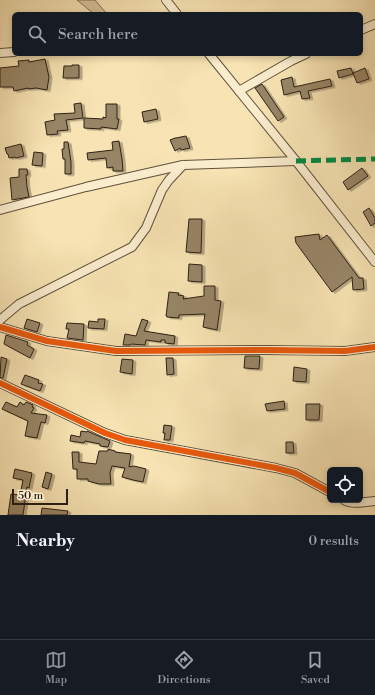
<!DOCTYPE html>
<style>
body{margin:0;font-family:"Libre Bodoni",serif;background:#242831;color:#f1f3f6}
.controls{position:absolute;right:12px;bottom:12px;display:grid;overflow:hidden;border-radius:6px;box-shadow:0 2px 6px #0003}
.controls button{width:36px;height:36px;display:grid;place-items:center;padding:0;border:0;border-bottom:1px solid #363941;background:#171b24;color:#f1f3f6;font:20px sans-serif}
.scale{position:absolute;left:12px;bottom:10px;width:56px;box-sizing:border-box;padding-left:4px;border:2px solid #2e2013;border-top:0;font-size:11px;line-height:14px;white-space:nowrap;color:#2e2013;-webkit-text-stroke:3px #faedce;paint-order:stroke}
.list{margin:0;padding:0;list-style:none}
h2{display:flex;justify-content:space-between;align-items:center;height:52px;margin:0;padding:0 16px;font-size:17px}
h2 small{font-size:13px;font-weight:400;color:#9ea1a6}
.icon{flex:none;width:22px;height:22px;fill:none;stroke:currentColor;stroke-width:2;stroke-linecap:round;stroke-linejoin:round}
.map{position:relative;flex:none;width:375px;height:515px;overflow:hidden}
.search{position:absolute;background:#171b24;box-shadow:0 2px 6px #0003;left:12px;right:12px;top:12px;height:44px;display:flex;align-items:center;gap:10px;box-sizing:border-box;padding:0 14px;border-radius:6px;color:#9ea1a6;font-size:15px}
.sheet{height:124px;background:#171b24}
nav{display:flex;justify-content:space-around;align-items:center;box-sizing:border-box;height:56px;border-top:1px solid #363941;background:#171b24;font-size:11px;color:#9ea1a6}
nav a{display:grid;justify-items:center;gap:2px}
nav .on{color:#8c9099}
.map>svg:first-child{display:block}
.green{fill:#d5c298;stroke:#827156}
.building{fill:#978566;stroke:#2e2013;filter:url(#shadow)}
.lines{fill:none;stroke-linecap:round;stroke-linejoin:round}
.minor-casing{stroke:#60513b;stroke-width:10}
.minor{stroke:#faedce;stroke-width:8}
.quiet{stroke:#00873e;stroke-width:5;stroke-dasharray:10 5;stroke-linecap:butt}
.cycleway-casing{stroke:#faedce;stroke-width:8}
.cycleway{stroke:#e8590c;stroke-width:6}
</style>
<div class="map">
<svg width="375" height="515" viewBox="0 0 375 515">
<defs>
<filter id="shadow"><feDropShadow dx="3" dy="1.5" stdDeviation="0" flood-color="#0004"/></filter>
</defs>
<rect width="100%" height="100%" fill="#f7e3b3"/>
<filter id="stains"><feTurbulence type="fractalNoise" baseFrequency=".005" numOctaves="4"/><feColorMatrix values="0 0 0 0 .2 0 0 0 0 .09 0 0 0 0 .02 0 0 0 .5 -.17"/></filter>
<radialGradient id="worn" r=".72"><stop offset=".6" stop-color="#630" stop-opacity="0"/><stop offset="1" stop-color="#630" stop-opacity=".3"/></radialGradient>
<path class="green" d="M77 0H95L107 14H94Z"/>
<g class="building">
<path d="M45 59 49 77 47 90 36 88 28 89V88L14 91 13 87H0V68L19 66 18 61 29 60V62Z"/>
<path d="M72 65H79V78H63L64 66H72Z"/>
<path d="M351 68 353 74 339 78 337 71Z"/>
<path d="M365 68 369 79 357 83 353 73Z"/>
<path d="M292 77 294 87 330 79 332 86 308 91 310 98 302 99 300 91 284 95 281 80Z"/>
<path d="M262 84 284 117 278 121 255 88Z"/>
<path d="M81 103 83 118 66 120 68 130 57 131 58 134 47 135 45 122 55 120 54 114 75 113 74 104Z"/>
<path d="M106 104H117V119H119L117 129 101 127V129L84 128V118L103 119V117L106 118Z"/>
<path d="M156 109 158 119 144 122 142 112Z"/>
<path d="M186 136 190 148 181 150 180 148 175 151 170 140 175 138H176Z"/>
<path d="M119 141 122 159 123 171H113V167L107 168 106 158 88 160 87 153 113 150 112 142Z"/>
<path d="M64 142H68L71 162V174H65V159H63L62 149H64Z"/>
<path d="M21 144 24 156 16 158 15 157 9 158 8 154H7L5 148Z"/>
<path d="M34 152 43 153 42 166 32 165Z"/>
<path d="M362 168 368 176 348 190 343 182Z"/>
<path d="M19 169H27L28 175H26L27 187 29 197 12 200 10 178 19 177Z"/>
<path d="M369 208 375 218V223L371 226 363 212Z"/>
<path d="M189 219H202L201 253 186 252Z"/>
<path d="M319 234 320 240 327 235 359 278H363L364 289 353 290 352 277 332 292 296 243 295 237Z"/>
<path d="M189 264 202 265V282L188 281Z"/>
<path d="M204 286H215V300L221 301 217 330 203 327 205 314 179 315V318L167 317V316H166L169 292 179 293 178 295 184 296 183 299 204 296Z"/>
<path d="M27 319 40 323 37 332 24 328Z"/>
<path d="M98 319H105L104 329 88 328 89 321 98 322Z"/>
<path d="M142 319 148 321 144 331 175 336 174 344 165 343V340H161V342L146 340 145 345 131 344 130 345H123L125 334 136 336Z"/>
<path d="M67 323 84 324 83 340 67 338 69 329H66Z"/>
<path d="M6 335 28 342 27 345 34 349 30 358 4 344Z"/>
<path d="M245 356H260L259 369 244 368Z"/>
<path d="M1 357 7 359 3 378H0Z"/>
<path d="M166 358H173L174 374 167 375Z"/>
<path d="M122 359 133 360 132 374 120 372Z"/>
<path d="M294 367 307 369 306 382 293 381Z"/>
<path d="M25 375 39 380 38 383 43 384 40 391 21 384Z"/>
<path d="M284 401 285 409 267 411 265 404Z"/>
<path d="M6 402 17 407 20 402 24 405 26 402 33 405 32 407 34 408 31 413 47 415 45 423 41 422 37 438 25 436 28 421 2 409Z"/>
<path d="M306 404H320L319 420H306Z"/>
<path d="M164 425 172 426 170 440H164L165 433H163Z"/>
<path d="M81 431 87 432V431L110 441 108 447 100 446V444L85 441 84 443 70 441 71 435 80 437Z"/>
<path d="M286 442H293L294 453H286Z"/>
<path d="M108 449 115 451V452L131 454 129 467 134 466 146 469 143 482 133 480 122 477 125 468 112 466 110 473 111 484H99L88 481V479H77V469H73L72 452H79V462L96 464 99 451H108Z"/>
<path d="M15 469 32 473 29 488 27 487 23 515H8L11 494 20 495 23 480 13 478Z"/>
<path d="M46 472 52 474 48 489 42 487Z"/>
<path d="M42 508 68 511 67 515H41Z"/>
</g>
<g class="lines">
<g class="minor-casing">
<g id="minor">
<path d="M166 0 177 14"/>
<path d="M361 30 375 24"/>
<path d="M0 53 14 52"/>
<path d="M209 54 296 161 375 262"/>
<path d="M239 91 291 61 306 54"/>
<path d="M0 210 86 187 183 165 296 161"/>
<path d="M0 320 19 304 132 247 146 228 162 190 169 180 183 165"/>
<path d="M0 327 47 341 116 351 267 350 345 351 375 347"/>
<path d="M0 383 105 433 125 440 276 468 295 473 330 492"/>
<path d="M344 500C352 505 366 502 375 501"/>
</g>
</g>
<use href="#minor" class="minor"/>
<path class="quiet" d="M296 161 375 159"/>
<g class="cycleway-casing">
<g id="cycleway">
<path d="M0 327 47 341 116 351 267 350 345 351 375 347"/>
<path d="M0 383 105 433 125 440 276 468 295 473 330 492"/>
</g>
</g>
<use href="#cycleway" class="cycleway"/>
</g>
<rect width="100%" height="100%" filter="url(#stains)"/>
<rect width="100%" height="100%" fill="url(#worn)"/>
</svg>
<div class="controls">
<button><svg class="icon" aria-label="locate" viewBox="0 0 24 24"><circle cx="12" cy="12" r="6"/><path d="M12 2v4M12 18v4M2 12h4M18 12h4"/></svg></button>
</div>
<div class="scale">50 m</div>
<div class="search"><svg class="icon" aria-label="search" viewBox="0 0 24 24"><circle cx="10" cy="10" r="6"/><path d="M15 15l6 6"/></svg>Search here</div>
</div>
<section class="sheet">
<h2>Nearby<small>0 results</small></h2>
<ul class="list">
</ul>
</section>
<nav>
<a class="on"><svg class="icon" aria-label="map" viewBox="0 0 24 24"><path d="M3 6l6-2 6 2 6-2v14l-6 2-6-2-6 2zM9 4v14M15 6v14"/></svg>Map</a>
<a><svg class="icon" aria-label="directions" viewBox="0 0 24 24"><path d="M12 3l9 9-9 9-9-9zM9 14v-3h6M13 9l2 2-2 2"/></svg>Directions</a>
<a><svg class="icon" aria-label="saved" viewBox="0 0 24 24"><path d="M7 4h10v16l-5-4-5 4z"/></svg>Saved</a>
</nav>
